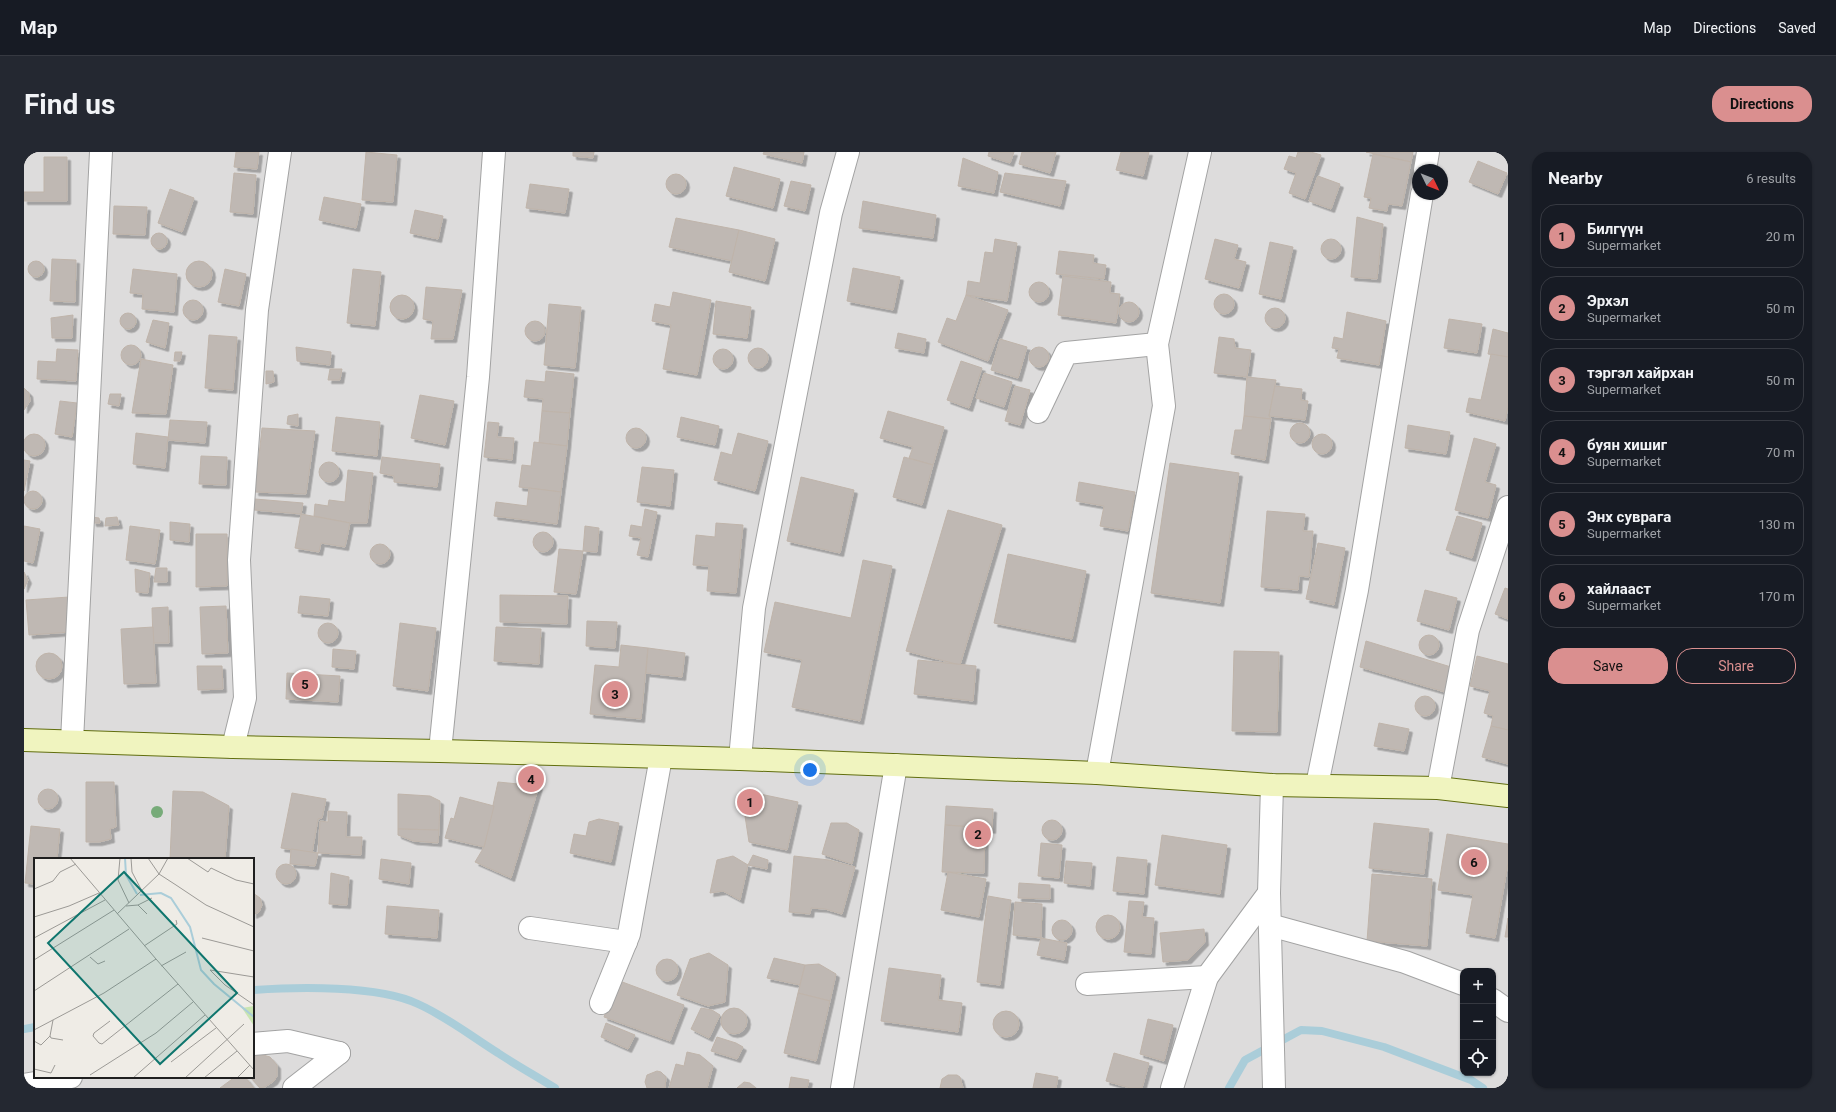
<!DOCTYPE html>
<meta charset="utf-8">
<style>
body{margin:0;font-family:Roboto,sans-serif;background:#242831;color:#f1f3f6}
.controls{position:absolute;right:12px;bottom:12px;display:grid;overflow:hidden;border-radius:8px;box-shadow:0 1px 3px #0004}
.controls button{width:36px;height:36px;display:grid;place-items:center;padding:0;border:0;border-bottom:1px solid #363941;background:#171b24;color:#f1f3f6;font:20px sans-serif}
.compass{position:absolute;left:1388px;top:12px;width:36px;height:36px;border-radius:50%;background:#171b24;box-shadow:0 1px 3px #0004;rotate:133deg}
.you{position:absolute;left:786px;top:618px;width:14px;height:14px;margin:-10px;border:3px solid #fff;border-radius:50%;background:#1a73e8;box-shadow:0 0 0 6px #1a73e833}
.badge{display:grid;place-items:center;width:26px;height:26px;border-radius:50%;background:#da8f8f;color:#111;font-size:13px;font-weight:700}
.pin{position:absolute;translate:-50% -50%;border:2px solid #fff;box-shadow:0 1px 4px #0006}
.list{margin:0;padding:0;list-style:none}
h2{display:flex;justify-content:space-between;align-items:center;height:52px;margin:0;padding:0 16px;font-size:17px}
h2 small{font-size:13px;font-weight:400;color:#9ea1a6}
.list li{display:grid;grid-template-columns:26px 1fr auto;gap:12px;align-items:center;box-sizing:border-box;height:64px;margin:0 8px 8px;padding:0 8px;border:1px solid #363941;border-radius:16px}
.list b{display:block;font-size:15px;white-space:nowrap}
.list p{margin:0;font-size:13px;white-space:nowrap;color:#9ea1a6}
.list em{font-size:13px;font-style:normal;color:#9ea1a6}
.actions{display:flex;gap:8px;padding:12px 16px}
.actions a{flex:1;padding:9px 0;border:1px solid #da8f8f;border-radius:16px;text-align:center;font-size:14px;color:#da8f8f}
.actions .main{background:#da8f8f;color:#111}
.icon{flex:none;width:22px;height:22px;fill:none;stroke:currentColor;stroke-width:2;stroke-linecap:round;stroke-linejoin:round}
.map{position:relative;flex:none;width:1484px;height:936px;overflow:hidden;border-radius:16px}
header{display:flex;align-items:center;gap:24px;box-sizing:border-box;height:56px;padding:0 20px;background:#171b24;border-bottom:1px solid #363941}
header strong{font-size:19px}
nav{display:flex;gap:22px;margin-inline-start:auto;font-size:14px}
.intro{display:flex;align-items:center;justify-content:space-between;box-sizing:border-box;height:96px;padding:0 24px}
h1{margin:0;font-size:28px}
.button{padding:10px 18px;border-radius:16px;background:#da8f8f;color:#111;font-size:14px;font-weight:700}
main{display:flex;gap:24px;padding:0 24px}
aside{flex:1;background:#171b24;border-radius:16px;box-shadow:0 1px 3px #0004}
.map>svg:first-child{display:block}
.residential{fill:#dddcdc;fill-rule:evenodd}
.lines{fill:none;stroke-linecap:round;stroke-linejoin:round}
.stream{stroke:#aacdd9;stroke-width:8}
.building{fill:#bfb8b3;stroke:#bfb4aa;filter:url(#shadow)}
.minor-casing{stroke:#a3a3a3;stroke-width:24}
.secondary-casing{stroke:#616e0e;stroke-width:24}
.minor{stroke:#fff;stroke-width:22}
.secondary{stroke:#f0f4bf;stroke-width:22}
.tree{fill:#77ab79}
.inset-river{fill:none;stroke:#aacdd9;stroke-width:2}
.inset-road{fill:none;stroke:#9c9a96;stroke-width:1}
.view{fill:#0f766e;fill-opacity:0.15;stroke:#0f766e;stroke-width:2}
.inset-edge{fill:none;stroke:#1f1f1f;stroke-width:2}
</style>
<header>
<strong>Map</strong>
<nav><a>Map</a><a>Directions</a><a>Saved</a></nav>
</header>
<div class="intro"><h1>Find us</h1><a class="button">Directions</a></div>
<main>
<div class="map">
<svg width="1484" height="936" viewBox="0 0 1484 936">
<defs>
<filter id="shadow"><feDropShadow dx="3.5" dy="3.5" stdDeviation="0" flood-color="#0004"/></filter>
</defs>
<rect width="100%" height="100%" fill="#efece6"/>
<path class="residential" d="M0 0H1484V936H0ZM1394 18H1418V42H1394ZM11 707H229V925H11ZM1439 819H1469V921H1439Z"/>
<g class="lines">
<g class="stream">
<path d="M229 838C273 835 354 833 394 852 423 865 447 884 474 901 492 913 512 924 531 936"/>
<path d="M0 877 11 875"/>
<path d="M1205 936 1221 908 1277 878 1298 879 1360 895 1447 928 1459 936"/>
</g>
</g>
<g class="building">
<path d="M212 0H235L233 17 210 15Z"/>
<path d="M342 0 373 3 369 50 338 48Z"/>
<path d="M549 0H570L569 6 549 4Z"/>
<path d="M740 0H780L778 11 739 2Z"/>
<path d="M965 0H990L986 11 964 4Z"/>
<path d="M998 0H1032L1026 21 995 12Z"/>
<path d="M1097 0H1125L1119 24 1092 18Z"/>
<path d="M1274 0H1287L1297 3 1281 47 1265 41 1272 21 1260 17 1265 4 1272 6Z"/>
<path d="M1342 0H1389L1387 10Z"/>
<path d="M1349 2 1387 10 1378 54 1364 52 1363 59 1345 56 1347 46 1340 45Z"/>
<path d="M20 5H43V49H0V40H20Z"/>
<path d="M939 6 974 20 970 41 934 34Z"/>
<path d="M1454 9 1483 21 1474 42 1445 30Z"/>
<path d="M710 15 756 27 749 56 702 44Z"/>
<path d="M210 21 232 23 229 62 206 60Z"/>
<path d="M981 21 1042 29 1036 54 976 40Z"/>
<circle cx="652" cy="32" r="10"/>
<path d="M1294 24 1316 32 1307 57 1285 49Z"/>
<path d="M767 29 787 33 781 59 760 54Z"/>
<path d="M506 32 545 37 541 61 502 56Z"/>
<path d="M146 37 170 46 158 80 134 71Z"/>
<path d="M300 45 337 52 332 76 295 68Z"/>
<path d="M839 49 912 63 909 86 835 76Z"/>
<path d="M90 54 123 55 121 83 89 82Z"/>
<path d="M391 58 419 64 414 87 386 81Z"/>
<path d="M1333 65 1359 72 1353 127 1327 125Z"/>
<path d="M652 66 715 78 708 109 645 95Z"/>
<path d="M715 78 751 87 741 129 705 120Z"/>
<circle cx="135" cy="89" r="8"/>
<circle cx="1307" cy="97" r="10"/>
<path d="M971 87 993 91 983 149 942 143 944 129 956 131 961 100 969 101Z"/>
<path d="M1191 87 1214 93 1210 107 1222 110 1215 136 1181 127Z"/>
<path d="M1246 90 1269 95 1257 147 1235 142Z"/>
<path d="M1035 99 1070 103 1069 111 1082 113 1080 127 1032 122Z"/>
<path d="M28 107 52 108 51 150 26 149Z"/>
<circle cx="12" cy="117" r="8"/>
<circle cx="175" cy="122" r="13"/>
<path d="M829 116 876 125 869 158 823 149Z"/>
<path d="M109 117 153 122 150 160 118 157 119 142 106 141Z"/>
<path d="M201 117 222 122 215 154 194 150Z"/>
<path d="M329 117 357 120 351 174 323 171Z"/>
<path d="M1039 124 1087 130 1086 141 1096 142 1092 171 1034 163Z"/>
<circle cx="1015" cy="140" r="10"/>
<path d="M402 135 438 138 429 187H407L409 169 399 167Z"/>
<path d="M649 140 687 148 673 223 639 217 647 173 628 169 631 152 646 155Z"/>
<circle cx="1200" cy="152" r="10"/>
<path d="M942 143 984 158 964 209 914 190 923 166 932 169Z"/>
<circle cx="378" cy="155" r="12"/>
<circle cx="169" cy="158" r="10"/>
<path d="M692 149 727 155 723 186 689 182Z"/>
<circle cx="1105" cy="160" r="10"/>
<path d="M525 152 557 155 551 216 520 213Z"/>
<circle cx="1251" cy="166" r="10"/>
<path d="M1323 160 1362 169 1355 213 1313 206 1315 197 1308 196 1310 185 1319 187Z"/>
<circle cx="104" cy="169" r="8"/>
<path d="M49 163 48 186H28L27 166Z"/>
<path d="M1425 167 1458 172 1453 201 1420 196Z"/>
<path d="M129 168 145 171 141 196 122 190Z"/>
<circle cx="511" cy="179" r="10"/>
<path d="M1469 177 1484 181V205L1464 202Z"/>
<path d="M874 181 902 187 900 201 871 196Z"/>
<path d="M185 183 213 185 209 238 181 236Z"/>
<path d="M1195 185 1210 187 1211 196 1227 198 1223 225 1190 221Z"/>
<path d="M976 187 1003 195 994 226 967 218Z"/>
<circle cx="107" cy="203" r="10"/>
<circle cx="1015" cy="205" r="10"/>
<path d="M272 195 307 200 306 213 273 209Z"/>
<circle cx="734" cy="206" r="10"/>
<circle cx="699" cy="207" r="10"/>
<path d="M33 197 54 198 52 229 13 227 14 209 32 210Z"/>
<path d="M151 200H158L156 209H150Z"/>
<path d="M1467 202 1484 205V255L1481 269 1442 260 1445 246 1457 248Z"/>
<path d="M117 207 149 213 142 262 108 261Z"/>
<path d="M937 209 958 216 945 256 923 248Z"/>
<path d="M306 217H318L316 228H304Z"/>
<path d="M242 219H249L250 230 242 232Z"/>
<path d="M522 219 550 222 546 261 518 259 519 247 500 245 502 228 521 230Z"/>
<path d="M960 221 988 230 980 255 952 246Z"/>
<path d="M1223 225 1252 228 1245 264 1247 267 1220 264Z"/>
<path d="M991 234 1006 238 996 273 981 269Z"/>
<path d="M1251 234 1278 237 1277 248 1284 249 1281 268 1245 264Z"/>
<path d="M0 236 5 241 6 249 0 258Z"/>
<path d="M86 242H97L95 254 84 252Z"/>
<path d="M396 243 430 249 421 293 387 286Z"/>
<path d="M36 249 53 251 48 285 31 282Z"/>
<path d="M518 259 546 261 543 294 515 291Z"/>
<path d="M864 259 920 275 909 313 885 306 889 295 856 286Z"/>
<path d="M274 262V274L263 272 264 264Z"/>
<path d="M1220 264 1247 267 1241 308 1207 302 1211 278H1218Z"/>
<path d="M312 265 356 270 353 304 308 299Z"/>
<path d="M657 265 695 274 691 293 653 285Z"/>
<path d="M146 268 183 270 181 291 144 288Z"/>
<path d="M464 270 475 271 473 285 490 286 488 308 460 305Z"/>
<circle cx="1276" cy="281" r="10"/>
<path d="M1384 273 1426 280 1422 302 1381 296Z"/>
<circle cx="612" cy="286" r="10"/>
<path d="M238 276 291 279 282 342 231 340Z"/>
<path d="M112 281 144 285 141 316 109 312Z"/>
<path d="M714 281 744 289 731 339 690 328 697 300 708 303Z"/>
<circle cx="1298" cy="292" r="10"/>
<circle cx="10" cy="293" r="11"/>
<path d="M1450 286 1472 292 1461 330 1472 333 1464 366 1431 358Z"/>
<path d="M510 290 543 294 537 340 495 335 498 313 507 314Z"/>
<path d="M177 304 203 305 202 333 175 332Z"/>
<path d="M358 305 416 312 413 335 370 330V324L356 321Z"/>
<path d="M880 305 909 313 898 353 869 345Z"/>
<path d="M0 308 6 309 0 339Z"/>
<circle cx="305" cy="320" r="10"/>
<path d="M1146 311 1215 321 1196 451 1127 441Z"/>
<path d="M618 315 650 318 646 354 613 350Z"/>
<path d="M324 318 349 321 343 371H326L290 364 291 352 304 354 305 348 321 350Z"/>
<path d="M777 325 830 338 816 401 763 389Z"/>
<path d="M1055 330 1111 340 1104 379 1076 374 1080 354 1052 349Z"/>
<path d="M505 336 537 340 533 372 470 364 472 350 503 354Z"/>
<circle cx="9" cy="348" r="9"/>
<path d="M231 347 279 351 277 362 230 358Z"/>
<path d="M621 357 633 360 624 405 613 403 617 386 605 384 607 373 618 375Z"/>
<path d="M924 358 978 373 936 513 882 499Z"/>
<path d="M1243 359 1281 362 1279 379H1289L1285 425 1275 424 1274 438 1237 435Z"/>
<path d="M277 362 326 371 321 395 297 391 295 400 271 396Z"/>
<path d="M1433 364 1458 371 1448 406 1422 398Z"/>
<path d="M68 365 75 366 76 371H69Z"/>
<path d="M93 365 95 373 81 374 82 366Z"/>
<path d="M146 370 166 372 165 390 146 388Z"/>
<path d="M692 371 719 373 712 441 683 439 685 414 669 413 672 383 691 385Z"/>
<path d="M0 374 16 377 9 411 0 409Z"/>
<path d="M106 374 136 378 131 412 102 408Z"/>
<path d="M561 374 575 376 573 400 559 399Z"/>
<circle cx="519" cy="390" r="10"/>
<path d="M172 382H203V434L172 435Z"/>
<path d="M1294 391 1321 396 1310 453 1282 447Z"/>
<circle cx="356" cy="402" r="10"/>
<path d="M535 397 559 399 552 442 530 440Z"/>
<path d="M984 402 1062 419 1048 487 970 471Z"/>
<path d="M839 408 868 414 836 569 768 555 778 508 740 500 751 450 827 466Z"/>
<path d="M132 416H143V430H130Z"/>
<path d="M111 417 126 421 124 441 112 440Z"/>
<path d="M0 420 4 428 0 437Z"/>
<path d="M1481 436 1484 437V467L1471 462Z"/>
<path d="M1401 438 1433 446 1425 478 1393 469Z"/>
<path d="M476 443 544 444 543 472 476 470Z"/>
<path d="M276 444 306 447 304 464 274 461Z"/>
<path d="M45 445 48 480 5 483 2 448Z"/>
<path d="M202 454 204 501 178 502 176 455Z"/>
<path d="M144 455 145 491H129L128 456Z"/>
<path d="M563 469 593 470 591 496 562 494Z"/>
<circle cx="304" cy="481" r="10"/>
<path d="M376 471 412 476 404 539 369 534Z"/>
<path d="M129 475 132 531 100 532 97 477Z"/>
<path d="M472 475 517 477 515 512 470 509Z"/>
<circle cx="1405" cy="493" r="10"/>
<path d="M1342 489 1427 515 1421 540 1336 515Z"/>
<path d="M597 493 624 496 617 567 566 562 571 513 595 515Z"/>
<path d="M624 496 661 501 658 525 622 521Z"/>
<path d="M309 497 332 499 330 517 308 515Z"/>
<path d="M1210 499 1255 500 1253 580 1208 579Z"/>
<circle cx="25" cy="514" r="13"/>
<path d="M1453 504 1484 512V578L1467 574 1469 564 1460 561 1466 539 1446 534Z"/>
<path d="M894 508 952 514 949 549 890 542Z"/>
<path d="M173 514H198L199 537 174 538Z"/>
<path d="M263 521 316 524 314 550 262 547Z"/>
<circle cx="1401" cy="554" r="10"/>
<path d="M1355 571 1385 577 1380 599 1350 594Z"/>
<path d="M1467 574 1484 578V612L1458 605Z"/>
<path d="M62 630H90L92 675 86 677 87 687 75 690H62Z"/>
<path d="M474 630 515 634 487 726 451 710 460 695Z"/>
<circle cx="24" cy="647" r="10"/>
<path d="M717 638 774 650 763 698 725 690Z"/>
<path d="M149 639 179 640 205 654 201 707H146Z"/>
<path d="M268 641 302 647 298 666 294 667 288 701 257 696Z"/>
<path d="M374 642 406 644 416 649 415 678 374 677Z"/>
<path d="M436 645 470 654 460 695 421 686 427 666 430 667Z"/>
<path d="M922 654 969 657 968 678 961 676 921 673Z"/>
<path d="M304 659 323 660 322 685H338L337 703 294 701 296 669 304 670Z"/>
<path d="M575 667 595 671 587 710 546 701 550 682 562 684 565 670Z"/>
<circle cx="1028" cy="678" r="10"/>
<path d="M807 671H823L835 678 828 712 798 702Z"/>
<path d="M1350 671 1405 677 1400 722 1345 716Z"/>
<path d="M921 673 961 676 960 721 918 720Z"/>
<path d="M7 674 36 677 33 707H11V732L1 731Z"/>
<path d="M374 677 415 678 414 691 389 689 374 683Z"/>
<path d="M1423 682 1484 692V711L1471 786 1442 781 1449 743 1414 738Z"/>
<path d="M1138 683 1203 693 1196 742 1131 733Z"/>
<path d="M1017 691 1038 693 1035 726 1014 724Z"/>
<path d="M267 697 294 701 291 714 266 712Z"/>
<path d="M729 703 744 708 743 717 724 713Z"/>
<path d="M709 704 724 713 716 748 699 739 686 741 693 708Z"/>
<path d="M770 704 805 708 831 715 818 762 801 757 787 756 786 762 765 760Z"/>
<path d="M1093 705 1123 708 1120 742 1089 739Z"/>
<path d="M357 707 387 711 385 732 355 727Z"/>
<path d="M1042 709 1068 711 1066 734 1040 731Z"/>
<circle cx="262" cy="722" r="10"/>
<path d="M924 720 962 727 955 765 917 758Z"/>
<path d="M307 721 325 725 323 753 305 752Z"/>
<path d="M1348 722 1408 727 1403 794 1343 789Z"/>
<path d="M995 731 1026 733V747L994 746Z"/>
<path d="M229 741 236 746 238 753 235 760 229 763Z"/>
<path d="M964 744 987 748 976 833 953 830Z"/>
<path d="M1105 749 1120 750 1118 765 1130 766 1127 802 1100 800Z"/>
<path d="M991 750 1018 752 1017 786 989 783Z"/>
<path d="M363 754 415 758 413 786 361 782Z"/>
<circle cx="1084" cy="775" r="12"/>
<path d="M1484 766V785H1481Z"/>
<circle cx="1038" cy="778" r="10"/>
<path d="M1180 777 1181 790 1164 808 1139 810 1136 781Z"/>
<path d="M1017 786 1043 791 1040 808 1013 803Z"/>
<path d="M685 801 704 813 701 850 684 854 653 843 666 807Z"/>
<path d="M750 806 781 813 776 833 743 826Z"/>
<circle cx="643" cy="818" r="11"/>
<path d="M795 812 812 822 806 849 774 841 781 813Z"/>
<path d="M865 816 917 823 914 848 938 851 934 880 857 869Z"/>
<path d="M593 828 660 853 646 889 580 865Z"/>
<path d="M774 841 806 849 792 909 760 901Z"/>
<circle cx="710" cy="869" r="13"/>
<path d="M677 856 688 858 696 863 685 886 667 877Z"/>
<circle cx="982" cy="872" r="13"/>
<path d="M1124 867 1149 873 1140 909 1116 902Z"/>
<path d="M582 871 611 883 604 897 577 885Z"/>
<path d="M693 885 712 891 719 895 713 907 687 899Z"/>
<path d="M663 900 676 903 689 914 683 936H645L652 912 660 914Z"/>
<path d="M1090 901 1125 911 1118 936H1106L1082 929Z"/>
<path d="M236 902 246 905 253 913V924L250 929 241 935 236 936 226 925H229V904Z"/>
<path d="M633 919 637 920 642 925 641 936H623L621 930 623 923Z"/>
<path d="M1012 921 1034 925 1032 936H1009Z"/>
<path d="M924 923H933L936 925 939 936H916L918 927Z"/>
<path d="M211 925H221L230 936H196Z"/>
<path d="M767 925 785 928 783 936H765Z"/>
<path d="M720 930 726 931 732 936H713Z"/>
</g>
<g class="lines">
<g class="minor-casing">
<g id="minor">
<path d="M1401 18 1404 0"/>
<path d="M1014 260 1042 201 1133 192"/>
<path d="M48 589 77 0"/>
<path d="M209 595 221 546 215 408 233 158 256 0"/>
<path d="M416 599 454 225 470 0"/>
<path d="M716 607 730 456 807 61 824 0"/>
<path d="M1073 621 1140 254 1133 192 1176 0"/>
<path d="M1248 633 1245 741 1250 936"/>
<path d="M1293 633 1333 438 1398 42"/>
<path d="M1414 636 1444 478 1484 355"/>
<path d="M1246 773 1381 810 1439 832"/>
<path d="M506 776 602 790"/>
<path d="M1063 832 1183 825"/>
<path d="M1469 848 1484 859"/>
<path d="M577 851 605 782 637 605"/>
<path d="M229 892 264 889 315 901"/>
<path d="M0 933 47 925"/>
<path d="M270 936 315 901"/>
<path d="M818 936 872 613"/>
<path d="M1148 936 1183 825 1245 741"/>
</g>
</g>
<g class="secondary-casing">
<path id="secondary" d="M0 588 209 595 416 599 716 607 1073 621 1248 633 1414 636 1484 644"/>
</g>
<use href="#minor" class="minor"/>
<use href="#secondary" class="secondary"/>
</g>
<circle class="tree" cx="133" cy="660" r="6"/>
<g transform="translate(10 706)">
<rect width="220" height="220" fill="#efece6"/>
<path d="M220 148V168L208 150Z" fill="#c9e5b1"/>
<path class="inset-river" d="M91 0 92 17 103 36M106 37 127 35 137 40 156 69 167 112 180 126 220 159"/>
<path class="inset-road" d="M36 0 122 101 220 212M86 0 84 22 95 45M97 0 98 14 108 33M114 0 125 16 142 27 172 47 220 69M153 0 174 14 177 10 202 22 220 26M0 31 19 23 26 14 42 6M104 47 113 56M92 48 104 47 118 40M83 56 125 16 134 0M0 59 35 48 65 35M0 80 71 42M168 80 220 93M110 88 143 66 142 62M56 99 64 106 71 103M0 102 80 52M127 108 152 94M176 112 191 127 220 147M176 112 220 119M0 133 95 71M76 163 60 175 59 178 65 185 68 186 144 126M0 172 70 135 122 101M16 178 17 180 29 182M0 183 7 187 16 178 19 162M137 204 182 170M0 211 17 215 21 207M56 217 122 175 159 144M99 220 171 157M151 220 210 166M170 220 203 193M203 220 216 207"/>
<path class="view" d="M90 14 203 135 126 206 14 85Z"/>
<rect width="220" height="220" class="inset-edge"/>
</g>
</svg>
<div class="controls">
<button>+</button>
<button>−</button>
<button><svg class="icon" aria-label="locate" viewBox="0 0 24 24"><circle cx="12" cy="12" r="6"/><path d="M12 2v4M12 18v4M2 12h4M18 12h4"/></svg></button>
</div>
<svg class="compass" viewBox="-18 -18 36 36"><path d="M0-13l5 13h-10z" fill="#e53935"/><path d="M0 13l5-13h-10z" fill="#9ea1a6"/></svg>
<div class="you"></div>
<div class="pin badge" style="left:726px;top:650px">1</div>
<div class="pin badge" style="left:954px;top:682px">2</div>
<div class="pin badge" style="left:591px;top:542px">3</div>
<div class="pin badge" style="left:507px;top:627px">4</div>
<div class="pin badge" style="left:281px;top:532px">5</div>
<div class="pin badge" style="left:1450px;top:710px">6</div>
</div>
<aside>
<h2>Nearby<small>6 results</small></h2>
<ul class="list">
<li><span class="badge">1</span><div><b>Билгүүн</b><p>Supermarket</p></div><em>20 m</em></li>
<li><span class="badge">2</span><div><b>Эрхэл</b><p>Supermarket</p></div><em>50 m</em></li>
<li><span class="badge">3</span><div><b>тэргэл хайрхан</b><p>Supermarket</p></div><em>50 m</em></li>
<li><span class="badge">4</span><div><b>буян хишиг</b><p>Supermarket</p></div><em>70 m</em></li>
<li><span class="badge">5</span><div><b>Энх суврага</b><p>Supermarket</p></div><em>130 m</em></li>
<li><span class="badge">6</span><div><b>хайлааст</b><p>Supermarket</p></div><em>170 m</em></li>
</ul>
<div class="actions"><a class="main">Save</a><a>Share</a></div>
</aside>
</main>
